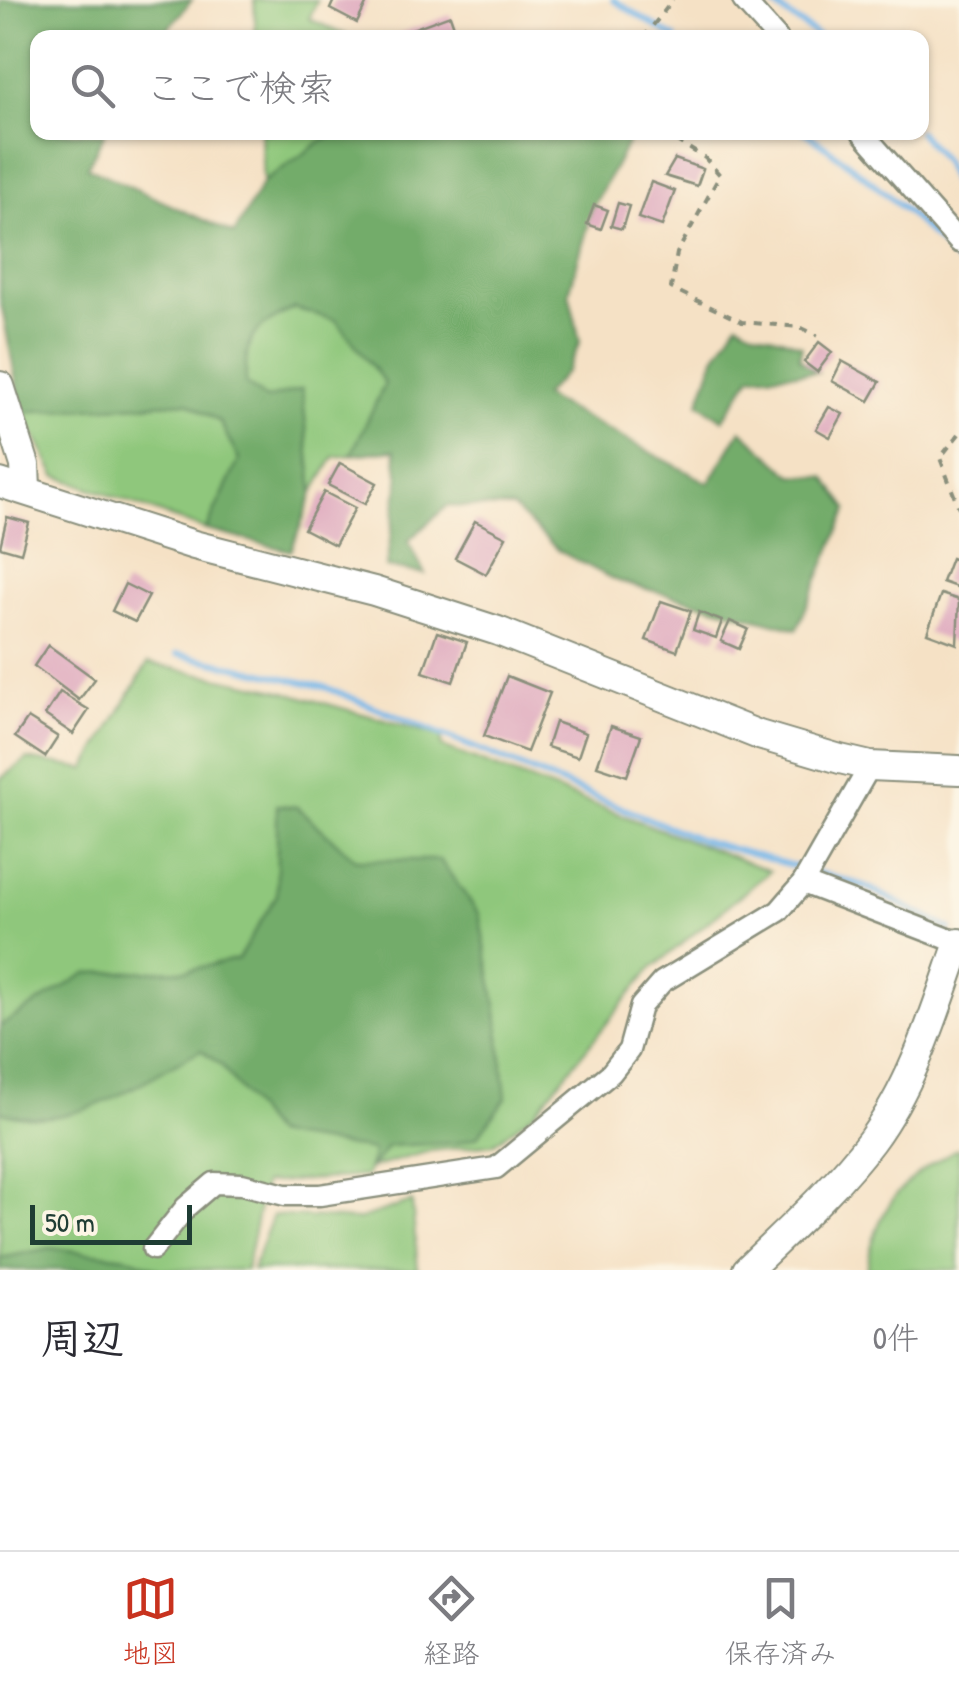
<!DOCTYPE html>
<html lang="ja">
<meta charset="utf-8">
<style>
body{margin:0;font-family:"Patrick Hand","Klee One",sans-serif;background:#f2f2f3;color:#2b2b33}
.scale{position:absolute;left:30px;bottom:25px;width:162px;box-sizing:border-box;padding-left:10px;border:5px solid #1f3d34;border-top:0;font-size:28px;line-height:35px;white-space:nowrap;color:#1f3d34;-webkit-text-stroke:8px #fcf5e5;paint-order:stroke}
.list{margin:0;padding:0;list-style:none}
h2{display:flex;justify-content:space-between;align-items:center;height:130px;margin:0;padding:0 40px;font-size:42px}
h2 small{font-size:32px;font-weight:400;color:#7c7c81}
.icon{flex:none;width:55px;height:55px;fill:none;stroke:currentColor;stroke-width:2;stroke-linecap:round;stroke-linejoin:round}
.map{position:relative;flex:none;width:959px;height:1270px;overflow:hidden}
.search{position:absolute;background:#fff;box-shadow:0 2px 8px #0004;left:30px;right:30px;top:30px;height:110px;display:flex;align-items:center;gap:25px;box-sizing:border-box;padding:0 35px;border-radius:20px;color:#7c7c81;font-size:38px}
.sheet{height:280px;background:#fff}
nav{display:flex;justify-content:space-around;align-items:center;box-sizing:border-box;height:140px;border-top:2px solid #e1e1e2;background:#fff;font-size:28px;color:#7c7c81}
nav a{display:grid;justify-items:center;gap:5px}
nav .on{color:#c8321e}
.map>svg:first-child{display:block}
.green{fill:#8fc77b;stroke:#578258;stroke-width:2.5}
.forest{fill:#73ac6b;stroke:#497450;stroke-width:2.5}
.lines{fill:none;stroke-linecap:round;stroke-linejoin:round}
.stream{stroke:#74b5e8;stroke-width:6}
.building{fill:#dea7bd}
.street-casing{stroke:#8a8f7c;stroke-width:25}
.secondary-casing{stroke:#8a8f7c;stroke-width:32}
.path{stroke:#8a8f7c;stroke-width:4;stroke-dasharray:8 8;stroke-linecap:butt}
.street{stroke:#fff;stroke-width:20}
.secondary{stroke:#fff;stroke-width:28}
</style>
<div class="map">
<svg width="959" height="1270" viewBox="0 0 959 1270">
<rect width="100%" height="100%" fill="#fcf5e5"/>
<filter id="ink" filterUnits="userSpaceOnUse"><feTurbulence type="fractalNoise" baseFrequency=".01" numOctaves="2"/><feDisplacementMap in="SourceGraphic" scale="20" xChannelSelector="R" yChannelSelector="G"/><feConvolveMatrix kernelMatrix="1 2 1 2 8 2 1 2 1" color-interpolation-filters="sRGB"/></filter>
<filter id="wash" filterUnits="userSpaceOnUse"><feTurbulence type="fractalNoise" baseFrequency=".0048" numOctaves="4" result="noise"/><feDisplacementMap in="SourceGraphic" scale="40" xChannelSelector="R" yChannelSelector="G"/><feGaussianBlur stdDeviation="2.25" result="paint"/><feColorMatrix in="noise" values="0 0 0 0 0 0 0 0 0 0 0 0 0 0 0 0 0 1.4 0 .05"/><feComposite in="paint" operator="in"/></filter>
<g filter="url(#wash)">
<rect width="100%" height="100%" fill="#f5e1c5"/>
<g class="green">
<path d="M254 0H317L309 19 351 37H256Z"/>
<path d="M261 132 333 133 263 182Z"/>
<path d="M294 308 336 320 395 385 351 455 334 457 313 493 302 389 266 400 246 384 240 345 259 327Z"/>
<path d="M187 402 220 422 239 460 206 530 56 476 22 412Z"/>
<path d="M148 663 278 690 441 736 442 747 770 871 650 970 535 1112 493 1144 430 1151 371 1168 372 1158 366 1176 264 1183 246 1270H160L127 1257 50 1248 0 1258V779L27 759 86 769Z"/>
<path d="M959 1148V1270H867C875 1208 904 1176 959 1148Z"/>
<path d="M412 1202 418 1270H252L273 1215 357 1220Z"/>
</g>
<g class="forest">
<path d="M0 0H192L161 37 38 38V132L105 133 87 167 234 234 263 182 333 133H633L594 205 569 292 580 342 566 372 543 396 709 483 741 430 792 475 825 477 848 509 797 629 617 581 559 551 513 508 447 506 408 541 425 574 386 567 399 481 395 450 351 455 385 383 336 320 294 308C251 331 245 334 246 384L266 399 302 389 313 493 291 551 206 530 239 460 220 422 187 402 22 412 0 298Z"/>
<path d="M738 322C758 336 780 334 802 346L799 358 817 372 751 376 723 420 699 403 715 357Z"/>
<path d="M277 805 297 807 356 860H440L479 914 497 1011 506 1098 477 1137 456 1143 388 1146 371 1168 373 1150 274 1135 221 1065 201 1050C139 1081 72 1137 0 1111V1026L87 973 188 970 238 959 277 895Z"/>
<path d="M50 1248 127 1257 160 1270H0V1258Z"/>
</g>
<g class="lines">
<g class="stream">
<path d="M613 0 675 38"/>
<path d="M766 0 821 38"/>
<path d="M805 132C861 171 913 213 959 264"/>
<path d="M919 132 944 161 959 198"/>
<path d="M177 654 325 687 701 840 865 886 950 929"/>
</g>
</g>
<g id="blocks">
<g class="building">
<path d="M334 0H368L357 23 330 9Z"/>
<path d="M450 15 457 35 390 38V37Z"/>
<path d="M675 159 703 169 697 186 665 176Z"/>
<path d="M651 182 675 191 662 226 638 218Z"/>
<path d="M618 203 629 206 622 229 611 226Z"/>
<path d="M594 205 608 210 601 229 587 224Z"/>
<path d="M819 342 832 352 817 372 804 362Z"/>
<path d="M842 361 880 382 869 401 832 381Z"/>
<path d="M829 407 843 414 830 437 816 429Z"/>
<path d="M340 463 377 483 365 504 328 485Z"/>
<path d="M324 492 355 508 335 545 304 529Z"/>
<path d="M7 517 29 523 21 553 0 547Z"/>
<path d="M475 521 506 537 486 574 455 558Z"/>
<path d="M951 558 959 561V588L942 582Z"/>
<path d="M125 584 149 596 135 622 112 611Z"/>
<path d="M941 594 959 600 957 644 927 633Z"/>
<path d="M661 601 691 611 677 651 646 640Z"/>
<path d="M699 612 722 621 716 638 693 630Z"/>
<path d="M730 621 748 629 739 649 721 641Z"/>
<path d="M437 632 467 642 453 682 423 672Z"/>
<path d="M48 645 95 679 79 700 34 666Z"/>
<path d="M507 676 550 693 527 752 484 736Z"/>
<path d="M60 692 89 710 73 734 45 715Z"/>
<path d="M28 718 58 737 45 757 15 737Z"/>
<path d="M555 722 586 733 578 757 547 747Z"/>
<path d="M611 726 641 736 627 776 597 766Z"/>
</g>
</g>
</g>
<g filter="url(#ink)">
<use href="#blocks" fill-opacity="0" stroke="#8a8f7c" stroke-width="2.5"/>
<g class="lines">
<g class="street-casing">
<g id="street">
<path d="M743 0 777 38"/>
<path d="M862 132 959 242"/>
<path d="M803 883 959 943"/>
<path d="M153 1249 186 1207 214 1183 242 1184 285 1195H320L496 1168 611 1073 629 1050 641 1006 662 982 779 911 803 883 870 766"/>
</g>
</g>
<g class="secondary-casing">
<g id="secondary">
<path d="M0 386 25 465 26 488"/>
<path d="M0 483 194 545 374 591 498 631 759 735 840 759 870 766 959 770"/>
<path d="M747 1270C789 1229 835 1189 871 1141 914 1083 935 1011 959 943"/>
</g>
</g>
<g class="path">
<path d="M643 38 673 0"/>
<path d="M662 132 705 158 720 175 677 253 671 288 742 322 800 327 818 336"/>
<path d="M959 434 940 458 959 508"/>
</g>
<use href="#street" class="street"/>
<use href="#secondary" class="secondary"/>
</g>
</g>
</svg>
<div class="scale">50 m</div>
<div class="search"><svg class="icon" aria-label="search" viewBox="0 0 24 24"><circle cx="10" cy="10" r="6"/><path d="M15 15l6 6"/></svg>ここで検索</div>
</div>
<section class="sheet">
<h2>周辺<small>0件</small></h2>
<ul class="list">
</ul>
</section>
<nav>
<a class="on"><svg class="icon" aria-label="map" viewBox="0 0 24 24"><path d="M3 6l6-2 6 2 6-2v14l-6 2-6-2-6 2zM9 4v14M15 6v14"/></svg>地図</a>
<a><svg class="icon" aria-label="directions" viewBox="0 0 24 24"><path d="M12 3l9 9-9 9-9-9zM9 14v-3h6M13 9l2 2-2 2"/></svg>経路</a>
<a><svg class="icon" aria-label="saved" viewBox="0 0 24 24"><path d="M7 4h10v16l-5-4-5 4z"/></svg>保存済み</a>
</nav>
